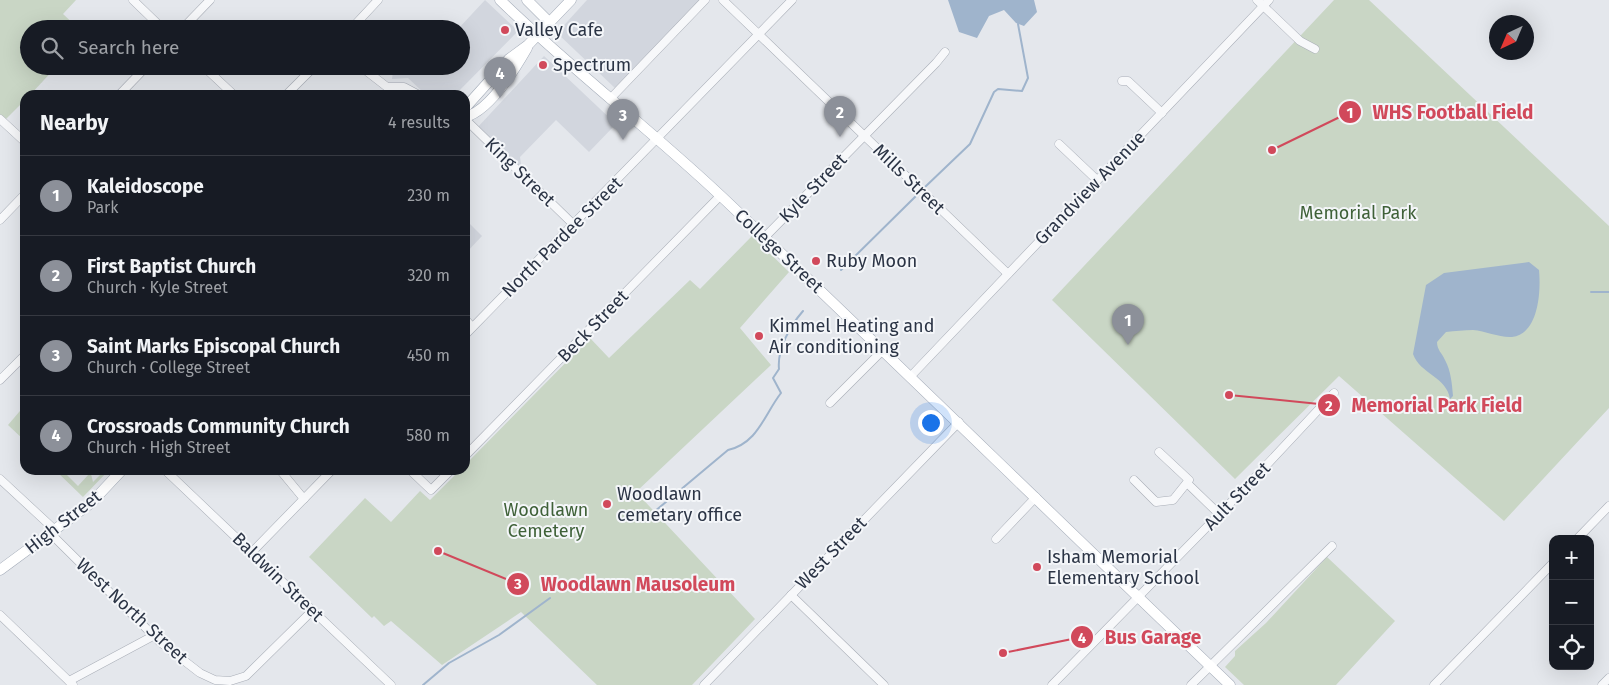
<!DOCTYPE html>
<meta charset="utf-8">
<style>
body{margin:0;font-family:"Fira Sans",sans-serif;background:#242831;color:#f1f3f6}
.controls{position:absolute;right:15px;bottom:15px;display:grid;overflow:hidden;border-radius:10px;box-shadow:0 5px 20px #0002}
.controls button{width:45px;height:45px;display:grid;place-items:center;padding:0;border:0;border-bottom:1px solid #363941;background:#171b24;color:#f1f3f6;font:25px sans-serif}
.compass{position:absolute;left:1489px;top:15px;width:45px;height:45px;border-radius:50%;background:#171b24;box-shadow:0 5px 20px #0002;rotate:224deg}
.you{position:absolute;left:930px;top:422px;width:18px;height:18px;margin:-12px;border:4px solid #fff;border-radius:50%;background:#1a73e8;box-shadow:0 0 0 8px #1a73e833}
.badge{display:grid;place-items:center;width:32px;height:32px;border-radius:50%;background:#8c9099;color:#fff;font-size:16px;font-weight:700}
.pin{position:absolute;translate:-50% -41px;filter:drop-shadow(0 1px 2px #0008)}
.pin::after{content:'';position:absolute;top:26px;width:18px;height:15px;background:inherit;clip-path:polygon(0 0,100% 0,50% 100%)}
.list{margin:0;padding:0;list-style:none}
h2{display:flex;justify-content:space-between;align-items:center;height:65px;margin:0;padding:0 20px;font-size:21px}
h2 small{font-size:16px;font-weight:400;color:#9ea1a6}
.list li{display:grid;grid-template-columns:32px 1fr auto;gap:15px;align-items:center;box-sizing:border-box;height:80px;padding:0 20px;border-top:1px solid #363941}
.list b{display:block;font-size:19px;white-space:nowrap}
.list p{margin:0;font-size:16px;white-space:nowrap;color:#9ea1a6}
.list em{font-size:16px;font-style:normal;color:#9ea1a6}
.icon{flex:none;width:28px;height:28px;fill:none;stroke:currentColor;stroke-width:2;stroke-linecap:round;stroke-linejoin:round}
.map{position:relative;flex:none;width:1609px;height:685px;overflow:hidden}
.search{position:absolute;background:#171b24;box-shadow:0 5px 20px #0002;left:20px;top:20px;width:450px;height:55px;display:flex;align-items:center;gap:12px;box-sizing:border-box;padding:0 18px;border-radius:28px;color:#9ea1a6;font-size:19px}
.panel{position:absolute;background:#171b24;box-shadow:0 5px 20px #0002;left:20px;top:90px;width:450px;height:385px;border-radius:15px}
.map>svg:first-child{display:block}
.built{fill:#d2d6de}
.green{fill:#c9d6c5}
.water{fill:#9fb4cc}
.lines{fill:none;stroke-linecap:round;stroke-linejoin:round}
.stream{stroke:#9fb4cc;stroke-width:2}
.minor-casing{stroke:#a9aeb7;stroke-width:9}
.major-casing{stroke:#a3abb8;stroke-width:11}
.minor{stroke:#f7f8fa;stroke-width:8}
.major{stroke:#fff;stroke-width:10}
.poi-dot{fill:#d1495b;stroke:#f4f6f9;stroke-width:2}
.labels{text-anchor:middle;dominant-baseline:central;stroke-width:4;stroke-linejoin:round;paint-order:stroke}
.poi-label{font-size:18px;fill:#2b3445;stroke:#f4f6f9;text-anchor:start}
.street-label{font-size:18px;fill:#2b3445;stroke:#f4f6f9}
.park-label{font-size:18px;fill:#3f6138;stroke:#f4f6f9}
.leader{fill:none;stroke:#d1495b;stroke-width:2}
.callout-dot{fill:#d1495b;stroke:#f4f6f9;stroke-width:2}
.mark-label{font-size:15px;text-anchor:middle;font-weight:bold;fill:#fff}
.callout-label{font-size:19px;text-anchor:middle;font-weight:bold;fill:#d1495b;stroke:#f4f6f9;stroke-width:4;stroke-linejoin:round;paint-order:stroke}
</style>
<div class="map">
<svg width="1609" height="685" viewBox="0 0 1609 685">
<rect width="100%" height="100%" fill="#e4e7ec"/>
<g class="built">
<path d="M485 0 518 31 455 95H426L408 78 392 79 393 71 398 66H461V29H458Z"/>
<path d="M587 0H700L616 89 557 33Z"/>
<path d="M544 56 616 124 589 152 556 120 520 157 522 171 477 128Z"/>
<path d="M465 219 482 236 465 254Z"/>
</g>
<g class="green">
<path d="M0 0H76L63 14 79 29H29V66H57L30 95H25V100L5 120 0 115Z"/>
<path d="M1334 0H1369L1609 226V408L1504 521 1339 376 1235 479 1052 300Z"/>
<path d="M752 236 789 272 740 328 771 365 636 492 755 619 692 685H597L521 612 442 665 391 621 384 626 374 616 372 618 309 557 365 498 391 522 420 491 430 500 460 470H465V465L590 338 609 358 690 280 700 289Z"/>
<path d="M25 405V441L8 425Z"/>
<path d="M55 470H62L78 486 89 474 87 471 91 474 93 482 105 470H109L83 497Z"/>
<path d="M1327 557 1395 621 1336 685H1244L1225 667 1235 656V651L1266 623Z"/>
</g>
<g class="water">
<path d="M948 0H1034L1037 12 1024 26 1016 23 1004 10 989 16 977 38 959 32Z"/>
<path d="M1529 262 1539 270C1541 290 1539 334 1512 337 1500 338 1486 331 1473 330 1464 330 1455 331 1446 332L1437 342C1437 350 1442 353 1445 360 1451 371 1452 384 1453 396L1450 399C1447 377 1420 374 1413 354L1426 285 1444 273Z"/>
</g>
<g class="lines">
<g class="stream">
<path d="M925 187 970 144 994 92 998 89 1022 91 1028 78 1018 24"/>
<path d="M841 270 918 194"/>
<path d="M1591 292H1609"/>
<path d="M648 517 728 450C758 443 764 415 781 393L773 378 779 369C777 349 790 326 803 311"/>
<path d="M423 685 449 663 499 635 550 598"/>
</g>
<g class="minor-casing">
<g id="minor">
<path d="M133 0 163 29"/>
<path d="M723 0 1008 274"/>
<path d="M1257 0 1300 41 1315 49"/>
<path d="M182 29 210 0"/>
<path d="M351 29 378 0"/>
<path d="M203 66 234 95"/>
<path d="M360 66 387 87H404L419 95"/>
<path d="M1122 81H1128L1162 113"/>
<path d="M119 95 147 66"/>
<path d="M286 95 315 66"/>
<path d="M610 99 705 0"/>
<path d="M0 119 25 142"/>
<path d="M465 119 574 225"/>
<path d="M1059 144 1097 180"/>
<path d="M0 220 25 194"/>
<path d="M764 238 936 63 945 52"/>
<path d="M465 319 472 327"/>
<path d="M465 335 792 0"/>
<path d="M911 376 1269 0"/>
<path d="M0 380 25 355"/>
<path d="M830 403 883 350"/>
<path d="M465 456 720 196"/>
<path d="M165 470 391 685"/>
<path d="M280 470 304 499"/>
<path d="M410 470 431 490 451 470"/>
<path d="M0 479 55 530"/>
<path d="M1134 480 1156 502 1173 500 1189 480 1159 452"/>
<path d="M1188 484 1219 514"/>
<path d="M50 533 160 642 200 673 215 680 230 681 246 676 313 610"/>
<path d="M996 539 1036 497"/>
<path d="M1577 539 1609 506"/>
<path d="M252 552 332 470"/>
<path d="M791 595 884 685"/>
<path d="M0 615 73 685"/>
<path d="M69 681 153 636"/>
<path d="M704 685 959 422"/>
<path d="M1052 685 1246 487 1334 393"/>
<path d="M1191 685 1332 546"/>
<path d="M1434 685 1553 563"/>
<path d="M1602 685 1609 678"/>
</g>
</g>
<g class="major-casing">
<g id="major">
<path d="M500 0C571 69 650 129 722 197 892 358 1060 523 1230 685"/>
<path d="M527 0 549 22"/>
<path d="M465 108 509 59 528 45 571 0"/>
<path d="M465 117C489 111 515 69 527 48"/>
<path d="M0 570 91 503 122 470"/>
</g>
</g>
<use href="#minor" class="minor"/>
<use href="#major" class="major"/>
</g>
<g class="poi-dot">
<circle cx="505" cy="30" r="5"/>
<circle cx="543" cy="65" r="5"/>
<circle cx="816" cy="261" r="5"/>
<circle cx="759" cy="336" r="5"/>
<circle cx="607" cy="504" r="5"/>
<circle cx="1037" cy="567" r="5"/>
</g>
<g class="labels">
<g class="poi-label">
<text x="515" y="30">Valley Cafe</text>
<text x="553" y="65">Spectrum</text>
<text x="826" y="261">Ruby Moon</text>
<text x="769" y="326">Kimmel Heating and<tspan x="769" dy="21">Air conditioning</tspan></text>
<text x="617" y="494">Woodlawn<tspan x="617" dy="21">cemetary office</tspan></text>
<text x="1047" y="557">Isham Memorial<tspan x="1047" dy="21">Elementary School</tspan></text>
</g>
<g class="street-label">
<text transform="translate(520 172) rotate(44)">King Street</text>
<text transform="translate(909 179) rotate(44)">Mills Street</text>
<text transform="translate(813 188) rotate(-46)">Kyle Street</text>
<text transform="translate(1090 188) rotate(-46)">Grandview Avenue</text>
<text transform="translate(562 237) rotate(-45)">North Pardee Street</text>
<text transform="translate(779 251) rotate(43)">College Street</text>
<text transform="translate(593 326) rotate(-46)">Beck Street</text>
<text transform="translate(1237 496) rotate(-46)">Ault Street</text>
<text transform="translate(63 522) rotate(-38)">High Street</text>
<text transform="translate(831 553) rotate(-46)">West Street</text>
<text transform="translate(278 577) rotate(44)">Baldwin Street</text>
<text transform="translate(132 611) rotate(43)">West North Street</text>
</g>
<g class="park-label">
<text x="1358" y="213">Memorial Park</text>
<text x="546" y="510">Woodlawn<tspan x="546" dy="21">Cemetery</tspan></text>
</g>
</g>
<path class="leader" d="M1272 150L1350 112M1229 395L1329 405M438 551L518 584M1003 653L1082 637"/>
<g class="callout-dot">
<circle cx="1272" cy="150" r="5"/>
<circle cx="1229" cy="395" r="5"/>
<circle cx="438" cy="551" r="5"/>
<circle cx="1003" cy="653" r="5"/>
<circle cx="1350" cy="112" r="12"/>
<circle cx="1329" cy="405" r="12"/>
<circle cx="518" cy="584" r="12"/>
<circle cx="1082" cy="637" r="12"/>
</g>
<g class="mark-label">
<text x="1350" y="118">1</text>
<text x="1329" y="411">2</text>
<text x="518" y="589">3</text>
<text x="1082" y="643">4</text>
</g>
<g class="callout-label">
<text x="1453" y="119">WHS Football Field</text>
<text x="1437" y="412">Memorial Park Field</text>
<text x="638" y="591">Woodlawn Mausoleum</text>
<text x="1153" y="644">Bus Garage</text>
</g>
</svg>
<div class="controls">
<button>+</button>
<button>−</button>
<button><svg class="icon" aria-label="locate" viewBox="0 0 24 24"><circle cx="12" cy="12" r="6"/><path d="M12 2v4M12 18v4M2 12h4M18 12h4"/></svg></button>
</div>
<svg class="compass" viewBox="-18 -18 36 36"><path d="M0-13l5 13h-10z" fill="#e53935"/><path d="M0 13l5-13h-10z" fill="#9ea1a6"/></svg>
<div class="you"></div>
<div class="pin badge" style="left:1128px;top:345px">1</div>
<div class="pin badge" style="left:840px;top:137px">2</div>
<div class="pin badge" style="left:623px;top:140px">3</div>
<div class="pin badge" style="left:500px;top:98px">4</div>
<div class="search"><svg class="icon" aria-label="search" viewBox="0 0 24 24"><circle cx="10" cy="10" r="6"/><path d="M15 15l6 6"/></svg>Search here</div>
<section class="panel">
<h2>Nearby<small>4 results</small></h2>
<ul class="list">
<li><span class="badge">1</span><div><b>Kaleidoscope</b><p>Park</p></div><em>230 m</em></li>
<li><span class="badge">2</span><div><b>First Baptist Church</b><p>Church · Kyle Street</p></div><em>320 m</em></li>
<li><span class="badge">3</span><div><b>Saint Marks Episcopal Church</b><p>Church · College Street</p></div><em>450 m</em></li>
<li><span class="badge">4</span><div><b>Crossroads Community Church</b><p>Church · High Street</p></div><em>580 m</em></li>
</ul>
</section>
</div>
